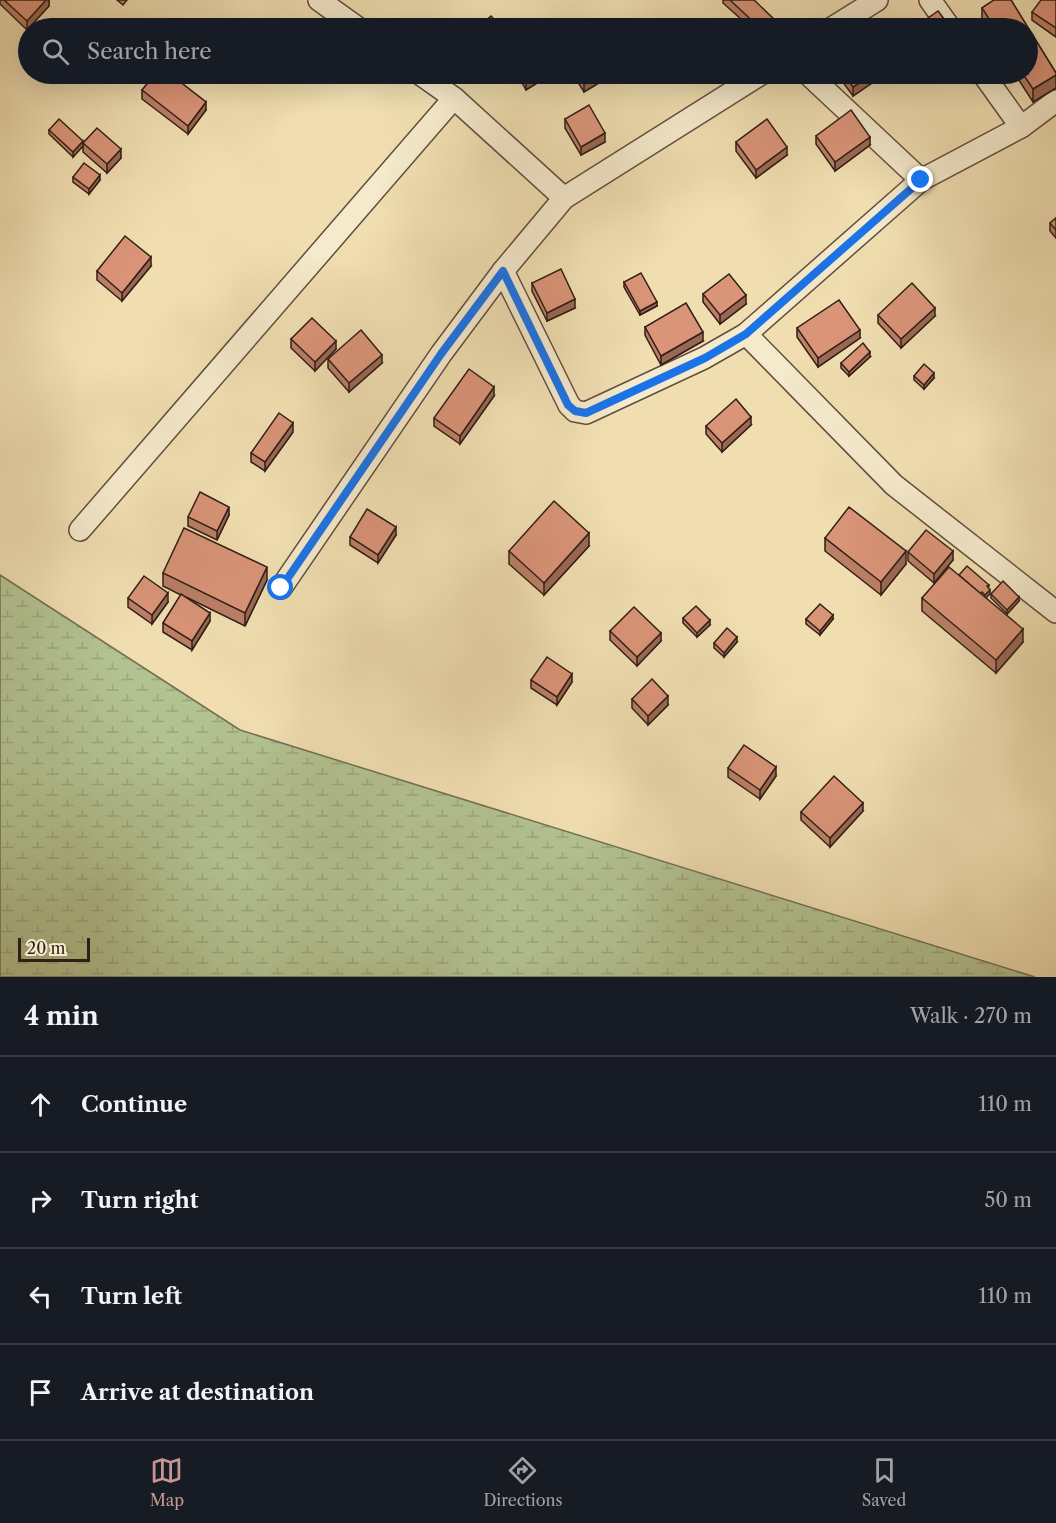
<!DOCTYPE html>
<meta charset="utf-8">
<style>
body{margin:0;font-family:"Libre Caslon Text",serif;background:#20242c;color:#f1f3f6}
.scale{position:absolute;left:18px;bottom:15px;width:72px;box-sizing:border-box;padding-left:6px;border:3px solid #311e16;border-top:0;font-size:16px;line-height:21px;white-space:nowrap;color:#311e16;-webkit-text-stroke:4px #f5eacc;paint-order:stroke}
.stop{position:absolute;width:18px;height:18px;margin:-14px;border:4px solid #1a73e8;border-radius:50%;background:#fff}
.stop.end{background:#1a73e8;border-color:#fff;box-shadow:0 2px 6px #0008}
.list{margin:0;padding:0;list-style:none}
h2{display:flex;justify-content:space-between;align-items:center;height:78px;margin:0;padding:0 24px;font-size:26px}
h2 small{font-size:20px;font-weight:400;color:#9ea1a6}
.list li{display:grid;grid-template-columns:39px 1fr auto;gap:18px;align-items:center;box-sizing:border-box;height:96px;padding:0 24px;border-top:2px solid #363941}
.list b{display:block;font-size:22px;white-space:nowrap}
.list em{font-size:20px;font-style:normal;color:#9ea1a6}
.icon{flex:none;width:33px;height:33px;fill:none;stroke:currentColor;stroke-width:2;stroke-linecap:round;stroke-linejoin:round}
.map{position:relative;flex:none;width:1056px;height:977px;overflow:hidden}
.search{position:absolute;background:#171b24;box-shadow:0 6px 24px #0002;left:18px;right:18px;top:18px;height:66px;display:flex;align-items:center;gap:15px;box-sizing:border-box;padding:0 21px;border-radius:33px;color:#9ea1a6;font-size:22px}
.sheet{height:462px;background:#171b24}
nav{display:flex;justify-content:space-around;align-items:center;box-sizing:border-box;height:84px;border-top:2px solid #363941;background:#171b24;font-size:16px;color:#9ea1a6}
nav a{display:grid;justify-items:center;gap:3px}
nav .on{color:#c59692}
.map>svg:first-child{display:block}
.wetland{fill:url(#wetland-marsh);stroke:#727054;stroke-width:1.5}
.lines{fill:none;stroke-linecap:round;stroke-linejoin:round}
.street-casing{stroke:#614e3d;stroke-width:24}
.street{stroke:#f5eacc;stroke-width:21}
.wall{fill:#bb7f67;stroke:#311e16;stroke-width:1.5}
.shaded-wall{fill:#996854;stroke:#311e16;stroke-width:1.5}
.building{fill:#da9478;stroke:#311e16;stroke-width:1.5}
.route{stroke:#1a73e8;stroke-width:8}
</style>
<div class="map">
<svg width="1056" height="977" viewBox="0 0 1056 977">
<defs>
<pattern id="wetland-marsh" width="20" height="14" patternUnits="userSpaceOnUse" patternTransform="scale(1.5)"><rect width="20" height="14" fill="#b3c291"/><path d="M1 5h8M5 5V1M11 12h8M15 12V8" fill="none" stroke="#9aa67c"/></pattern>
</defs>
<rect width="100%" height="100%" fill="#f0deb1"/>
<filter id="stains"><feTurbulence type="fractalNoise" baseFrequency=".00333" numOctaves="4"/><feColorMatrix values="0 0 0 0 .2 0 0 0 0 .09 0 0 0 0 .02 0 0 0 .5 -.17"/></filter>
<radialGradient id="worn" r=".72"><stop offset=".6" stop-color="#630" stop-opacity="0"/><stop offset="1" stop-color="#630" stop-opacity=".3"/></radialGradient>
<path class="wetland" d="M0 575 240 730 1035 977H0Z"/>
<g class="lines">
<g class="street-casing">
<g id="street">
<path d="M319 0 358 28"/>
<path d="M930 0 950 28"/>
<path d="M832 28 877 0"/>
<path d="M420 74 454 98 564 198"/>
<path d="M808 74 921 180"/>
<path d="M983 74 1021 127"/>
<path d="M503 271 569 405 575 411 586 413 704 358 746 334 921 180 1021 127 1056 101"/>
<path d="M746 334 894 485 1056 612"/>
<path d="M80 530 454 98"/>
<path d="M281 588 441 354 503 271 564 198 761 74"/>
</g>
</g>
<use href="#street" class="street"/>
</g>
<g class="wall">
<path d="M0 0H49V6L27 30 0 4Z"/>
<path d="M117 0H127L123 5Z"/>
<path d="M723 0H754L777 28H751L723 3Z"/>
<path d="M994 0H1011L1056 73V88L1033 102 1015 74H1028V28H987L982 20V8Z"/>
<path d="M1056 0V37L1032 20V12Z"/>
<path d="M517 74H545V78L526 90Z"/>
<path d="M573 74H612V75L584 92Z"/>
<path d="M837 74H885L853 96Z"/>
<path d="M142 90 206 110 188 134 142 99Z"/>
<path d="M565 119 605 142 581 155 565 128Z"/>
<path d="M49 130 83 146 73 157 49 134Z"/>
<path d="M816 136 870 145 835 171 816 144Z"/>
<path d="M736 142 787 155 756 178 736 151Z"/>
<path d="M83 143 121 158 107 173 83 152Z"/>
<path d="M73 177 100 180 89 194 73 182Z"/>
<path d="M1056 218V238L1050 231V223Z"/>
<path d="M151 266 122 301 97 280V271Z"/>
<path d="M624 282 657 306 640 315 624 287Z"/>
<path d="M532 283 575 308 547 321 532 291Z"/>
<path d="M703 294 746 304 720 324 703 302Z"/>
<path d="M878 315 935 316 901 348 878 323Z"/>
<path d="M645 327 703 341 661 365 645 335Z"/>
<path d="M797 328 860 338 818 367 797 337Z"/>
<path d="M291 339 336 349 315 371 291 348Z"/>
<path d="M870 357 849 376 841 368V363Z"/>
<path d="M328 359 382 363 349 392 328 368Z"/>
<path d="M914 376 934 378 924 389 914 380Z"/>
<path d="M494 396 460 444 434 426V418Z"/>
<path d="M751 425 722 452 706 434V426Z"/>
<path d="M293 432 265 471 251 462V453Z"/>
<path d="M229 515 217 540 188 526V517Z"/>
<path d="M396 535 378 563 350 545V537Z"/>
<path d="M825 538 906 564 881 595 825 551Z"/>
<path d="M589 546 544 595 509 564V551Z"/>
<path d="M908 552 953 560 934 583 908 561Z"/>
<path d="M163 573 267 580 245 626 186 597 210 621 192 650 163 632V623L181 595 163 586Z"/>
<path d="M959 575 989 585 986 598 1023 642 996 673 922 611V598Z"/>
<path d="M991 594 1019 601 1007 614 991 598Z"/>
<path d="M128 598 168 602 152 624 128 607Z"/>
<path d="M683 618 710 625 697 637 683 623Z"/>
<path d="M806 619H833L820 635 806 624Z"/>
<path d="M610 631 661 641 637 666 610 640Z"/>
<path d="M737 642 724 657 714 648V643Z"/>
<path d="M531 680 572 682 557 705 531 688Z"/>
<path d="M632 699 668 705 648 725 632 708Z"/>
<path d="M728 768 776 776 760 799 728 777Z"/>
<path d="M863 811 830 847 801 820V812Z"/>
</g>
<g class="shaded-wall">
<path d="M46 0H49V6L27 30V21Z"/>
<path d="M777 22V28H771Z"/>
<path d="M504 74H512L504 78Z"/>
<path d="M539 74H545V78L526 90V81Z"/>
<path d="M601 74H612V75L584 92V84Z"/>
<path d="M873 74H885L853 96V87Z"/>
<path d="M1056 75V88L1033 102V89Z"/>
<path d="M206 102V110L188 134V126Z"/>
<path d="M605 133V142L581 155V147Z"/>
<path d="M870 137V145L835 171V162Z"/>
<path d="M83 141V146L73 157V152Z"/>
<path d="M787 147V155L756 178V170Z"/>
<path d="M121 149V158L107 173V164Z"/>
<path d="M100 175V180L89 194V189Z"/>
<path d="M151 257V266L122 301V293Z"/>
<path d="M746 295V304L720 324V315Z"/>
<path d="M575 299V308L547 321V313Z"/>
<path d="M657 302V306L640 315V311Z"/>
<path d="M935 308V316L901 348V339Z"/>
<path d="M860 330V338L818 367V358Z"/>
<path d="M703 332V341L661 365V356Z"/>
<path d="M336 341V349L315 371V362Z"/>
<path d="M870 352V357L849 376V372Z"/>
<path d="M382 355V363L349 392V383Z"/>
<path d="M934 373V378L924 389V385Z"/>
<path d="M494 387V396L460 444V436Z"/>
<path d="M751 417V425L722 452V443Z"/>
<path d="M293 423V432L265 471V462Z"/>
<path d="M229 507V515L217 540V531Z"/>
<path d="M396 527V535L378 563V555Z"/>
<path d="M589 533V546L544 595V583Z"/>
<path d="M906 551V564L881 595V582Z"/>
<path d="M953 551V560L934 583V574Z"/>
<path d="M267 567V580L245 626V613Z"/>
<path d="M990 590V594L985 599V595Z"/>
<path d="M168 593V602L152 624V615Z"/>
<path d="M1019 597V601L1007 614V610Z"/>
<path d="M210 613V621L192 650V641Z"/>
<path d="M833 615V619L820 635V631Z"/>
<path d="M710 620V625L697 637V633Z"/>
<path d="M1023 629V642L996 673V660Z"/>
<path d="M661 633V641L637 666V657Z"/>
<path d="M737 637V642L724 657V653Z"/>
<path d="M572 674V682L557 705V697Z"/>
<path d="M668 696V705L648 725V716Z"/>
<path d="M776 767V776L760 799V790Z"/>
<path d="M863 803V811L830 847V838Z"/>
</g>
<g class="building">
<path d="M4 0H46L27 21Z"/>
<path d="M730 0H754L777 22 771 28H760Z"/>
<path d="M994 0H1011L1056 73V75L1033 89 1023 74H1028V28H995L982 8Z"/>
<path d="M1041 0H1056V28L1032 12Z"/>
<path d="M938 11 951 28H914Z"/>
<path d="M491 16 502 28H477Z"/>
<path d="M155 74H170L206 102 188 126 142 90Z"/>
<path d="M522 74H539L526 81Z"/>
<path d="M578 74H601L584 84Z"/>
<path d="M843 74H873L853 87Z"/>
<path d="M589 105 605 133 581 147 565 119Z"/>
<path d="M851 110 870 137 835 162 816 136Z"/>
<path d="M59 119 83 141 73 152 49 130Z"/>
<path d="M767 119 787 147 756 170 736 142Z"/>
<path d="M97 128 121 149 107 164 83 143Z"/>
<path d="M84 163 100 175 89 189 73 177Z"/>
<path d="M1056 218V230L1050 223Z"/>
<path d="M125 236 151 257 122 293 97 271Z"/>
<path d="M561 269 575 299 547 313 532 283Z"/>
<path d="M641 273 657 302 640 311 624 282Z"/>
<path d="M729 274 746 295 720 315 703 294Z"/>
<path d="M912 283 935 308 901 339 878 315Z"/>
<path d="M839 300 860 330 818 358 797 328Z"/>
<path d="M686 303 703 332 661 356 645 327Z"/>
<path d="M312 318 336 341 315 362 291 339Z"/>
<path d="M361 330 382 355 349 383 328 359Z"/>
<path d="M863 343 870 352 849 372 841 363Z"/>
<path d="M924 364 934 373 924 385 914 376Z"/>
<path d="M469 369 494 387 460 436 434 418Z"/>
<path d="M736 399 751 417 722 443 706 426Z"/>
<path d="M279 413 293 423 265 462 251 453Z"/>
<path d="M200 492 229 507 217 531 188 517Z"/>
<path d="M554 501 589 533 544 583 509 551Z"/>
<path d="M849 507 906 551 881 582 825 538Z"/>
<path d="M367 509 396 527 378 555 350 537Z"/>
<path d="M184 528 267 567 245 613 163 573Z"/>
<path d="M926 530 953 551 934 574 908 552Z"/>
<path d="M967 566 989 585 987 586 990 590 985 595 982 592 981 594 959 575Z"/>
<path d="M949 567 1023 629 996 660 922 598Z"/>
<path d="M144 576 168 593 152 615 128 598Z"/>
<path d="M1003 581 1019 597 1007 610 991 594Z"/>
<path d="M181 594 210 613 192 641 163 623Z"/>
<path d="M820 604 833 615 820 631 806 619Z"/>
<path d="M696 606 710 620 697 633 683 618Z"/>
<path d="M634 607 661 633 637 657 610 631Z"/>
<path d="M727 628 737 637 724 653 714 643Z"/>
<path d="M547 657 572 674 557 697 531 680Z"/>
<path d="M652 679 668 696 648 716 632 699Z"/>
<path d="M744 745 776 767 760 790 728 768Z"/>
<path d="M834 776 863 803 830 838 801 812Z"/>
</g>
<g class="lines">
<path class="route" d="M281 588 441 354 503 271 568 405 575 411 586 413 705 358 746 334 921 180"/>
</g>
<rect width="100%" height="100%" filter="url(#stains)"/>
<rect width="100%" height="100%" fill="url(#worn)"/>
</svg>
<div class="scale">20 m</div>
<div class="stop" style="left:281px;top:588px"></div>
<div class="stop end" style="left:921px;top:180px"></div>
<div class="search"><svg class="icon" aria-label="search" viewBox="0 0 24 24"><circle cx="10" cy="10" r="6"/><path d="M15 15l6 6"/></svg>Search here</div>
</div>
<section class="sheet">
<h2>4 min<small>Walk · 270 m</small></h2>
<ul class="list">
<li><svg class="icon" aria-label="ahead" viewBox="0 0 24 24"><path d="M12 20V5M6 11l6-6 6 6"/></svg><div><b>Continue</b></div><em>110 m</em></li>
<li><svg class="icon" aria-label="right" viewBox="0 0 24 24"><path d="M7 20v-9h11M14 6l5 5-5 5"/></svg><div><b>Turn right</b></div><em>50 m</em></li>
<li><svg class="icon" aria-label="left" viewBox="0 0 24 24"><path d="M17 20v-9H6M10 6l-5 5 5 5"/></svg><div><b>Turn left</b></div><em>110 m</em></li>
<li><svg class="icon" aria-label="arrive" viewBox="0 0 24 24"><path d="M6 21V4h12l-3 4 3 4H6"/></svg><div><b>Arrive at destination</b></div></li>
</ul>
</section>
<nav>
<a class="on"><svg class="icon" aria-label="map" viewBox="0 0 24 24"><path d="M3 6l6-2 6 2 6-2v14l-6 2-6-2-6 2zM9 4v14M15 6v14"/></svg>Map</a>
<a><svg class="icon" aria-label="directions" viewBox="0 0 24 24"><path d="M12 3l9 9-9 9-9-9zM9 14v-3h6M13 9l2 2-2 2"/></svg>Directions</a>
<a><svg class="icon" aria-label="saved" viewBox="0 0 24 24"><path d="M7 4h10v16l-5-4-5 4z"/></svg>Saved</a>
</nav>
